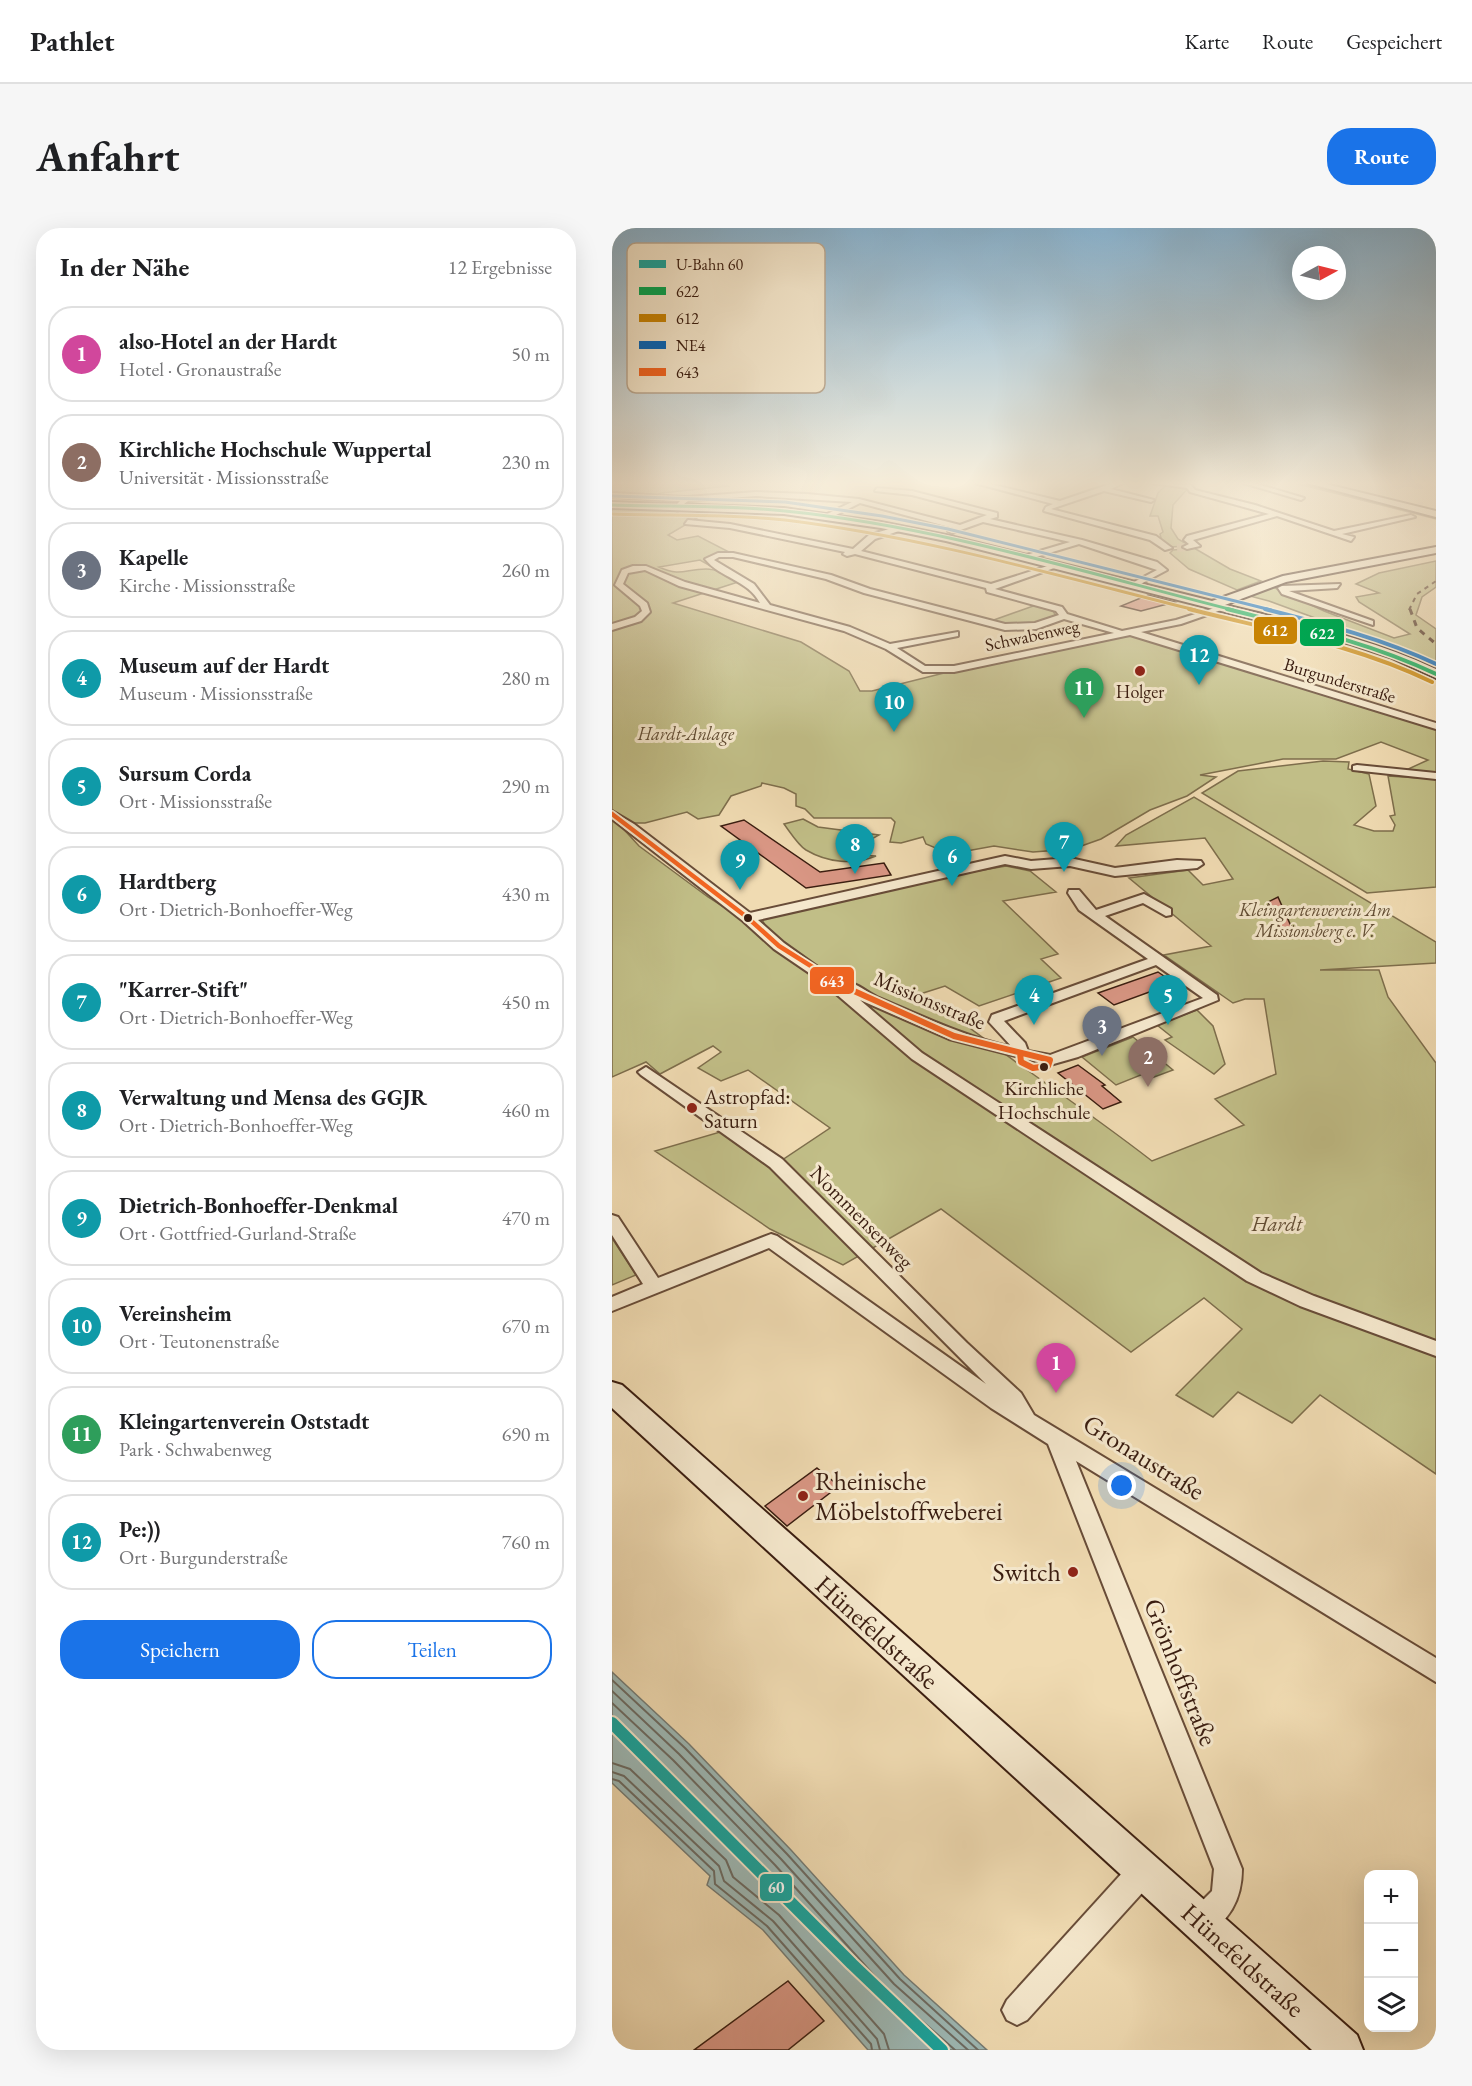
<!DOCTYPE html>
<html lang="de">
<meta charset="utf-8">
<style>
body{margin:0;font-family:"EB Garamond",serif;background:#f6f6f6;color:#202124}
.controls{position:absolute;right:18px;bottom:18px;display:grid;overflow:hidden;border-radius:12px;box-shadow:0 6px 24px #0002}
.controls button{width:54px;height:54px;display:grid;place-items:center;padding:0;border:0;border-bottom:2px solid #e0e0e0;background:#fff;color:#202124;font:30px sans-serif}
.compass{position:absolute;left:680px;top:18px;width:54px;height:54px;border-radius:50%;background:#fff;box-shadow:0 6px 24px #0002;rotate:83deg}
.you{position:absolute;left:510px;top:1258px;width:21px;height:21px;margin:-15px;border:4px solid #fff;border-radius:50%;background:#1a73e8;box-shadow:0 0 0 9px #1a73e833}
.badge{display:grid;place-items:center;width:39px;height:39px;border-radius:50%;background:#1a73e8;color:#fff;font-size:20px;font-weight:700}
.pin{position:absolute;translate:-50% -50px;filter:drop-shadow(0 2px 3px #0008)}
.pin::after{content:'';position:absolute;top:32px;width:21px;height:18px;background:inherit;clip-path:polygon(0 0,100% 0,50% 100%)}
.list{margin:0;padding:0;list-style:none}
h2{display:flex;justify-content:space-between;align-items:center;height:78px;margin:0;padding:0 24px;font-size:26px}
h2 small{font-size:20px;font-weight:400;color:#757577}
.list li{display:grid;grid-template-columns:39px 1fr auto;gap:18px;align-items:center;box-sizing:border-box;height:96px;margin:0 12px 12px;padding:0 12px;border:2px solid #e0e0e0;border-radius:24px}
.list b{display:block;font-size:22px;white-space:nowrap}
.list p{margin:0;font-size:20px;white-space:nowrap;color:#757577}
.list em{font-size:20px;font-style:normal;color:#757577}
.actions{display:flex;gap:12px;padding:18px 24px}
.actions a{flex:1;padding:14px 0;border:2px solid #1a73e8;border-radius:24px;text-align:center;font-size:21px;color:#1a73e8}
.actions .main{background:#1a73e8;color:#fff}
.icon{flex:none;width:33px;height:33px;fill:none;stroke:currentColor;stroke-width:2;stroke-linecap:round;stroke-linejoin:round}
.map{position:relative;flex:none;width:824px;height:1822px;overflow:hidden;border-radius:24px}
header{display:flex;align-items:center;gap:36px;box-sizing:border-box;height:84px;padding:0 30px;background:#fff;border-bottom:2px solid #e0e0e0}
header strong{font-size:28px}
nav{display:flex;gap:33px;margin-inline-start:auto;font-size:21px}
.intro{display:flex;align-items:center;justify-content:space-between;box-sizing:border-box;height:144px;padding:0 36px}
h1{margin:0;font-size:42px}
.button{padding:15px 27px;border-radius:24px;background:#1a73e8;color:#fff;font-size:21px;font-weight:700}
main{display:flex;gap:36px;padding:0 36px}
aside{flex:1;background:#fff;border-radius:24px;box-shadow:0 6px 24px #0002}
.map>svg:first-child{display:block}
.green{fill:#c1be87;stroke:#7e6e4c;stroke-width:1.5}
.water{fill:#9db9b6;stroke:#757b74;stroke-width:1.5}
.lines{fill:none;stroke-linecap:round;stroke-linejoin:round}
.shore{stroke:#6c6b63;stroke-width:2}
.building{fill:#da9785;stroke:#3a1d10;stroke-width:1.5}
.street-tunnel{stroke:#ccb592;stroke-width:8;stroke-dasharray:8 4;stroke-linecap:butt}
.street-casing{stroke:#684c38;stroke-width:4}
.secondary-casing{stroke:#3a1d10;stroke-width:4}
.street{fill:#f5e8cd;fill-rule:evenodd}
.secondary{fill:#f5e8cd;fill-rule:evenodd}
.rail-far1{stroke:#3a1d10;stroke-width:2;stroke-dasharray:4.5 4.5;stroke-linecap:butt}
.rail{stroke:#3a1d10;stroke-width:3;stroke-dasharray:6 6;stroke-linecap:butt}
.bus-1-far1-casing{stroke:#f5e8cd;stroke-width:5}
.bus-1-casing{stroke:#f5e8cd;stroke-width:7}
.bus-2-far1-casing{stroke:#f5e8cd;stroke-width:5}
.bus-2-casing{stroke:#f5e8cd;stroke-width:7}
.bus-3-far1-casing{stroke:#f5e8cd;stroke-width:5}
.bus-3-casing{stroke:#f5e8cd;stroke-width:7}
.bus-4-far1-casing{stroke:#f5e8cd;stroke-width:8}
.bus-4-casing{stroke:#f5e8cd;stroke-width:10}
.bus-1-far1{stroke:#00a651;stroke-width:3}
.bus-1{stroke:#00a651;stroke-width:4}
.bus-2-far1{stroke:#c88404;stroke-width:3}
.bus-2{stroke:#c88404;stroke-width:4}
.bus-3-far1{stroke:#0065bd;stroke-width:3}
.bus-3{stroke:#0065bd;stroke-width:4}
.bus-4-far1{stroke:#f26522;stroke-width:4.5}
.bus-4{stroke:#f26522;stroke-width:6}
.metro-1-casing{stroke:#f5e8cd;stroke-width:16}
.metro-1{stroke:#17a59f;stroke-width:12}
.poi-dot{fill:#8f2418;stroke:#f5e8cd;stroke-width:2}
.bus-dot{fill:#3a1d10;stroke:#f5e8cd;stroke-width:2}
.labels{text-anchor:middle;dominant-baseline:central;stroke-width:6;stroke-linejoin:round;paint-order:stroke}
.far-street-label{font-size:18px;fill:#3a1d10;stroke:#f5e8cd}
.far-poi-label{font-size:18px;fill:#3a1d10;stroke:#f5e8cd}
.far-park-label{font-size:18px;font-style:italic;fill:#624d34;stroke:#f5e8cd}
.bus-label{font-size:20px;fill:#3a1d10;stroke:#f5e8cd}
.street-label{font-size:21px;fill:#3a1d10;stroke:#f5e8cd}
.poi-label{font-size:21px;fill:#3a1d10;stroke:#f5e8cd;text-anchor:start}
.park-label{font-size:21px;font-style:italic;fill:#624d34;stroke:#f5e8cd}
.near-street-label{font-size:26px;fill:#3a1d10;stroke:#f5e8cd}
.near-poi-label{font-size:26px;fill:#3a1d10;stroke:#f5e8cd;text-anchor:start}
.key{fill:#f5e8cd;stroke:#bdab94;stroke-width:1.5}
.key-label{font-size:16px;fill:#3a1d10}
.line-badge{stroke:#f5e8cd;stroke-width:2}
.badge-label{font-size:16px;text-anchor:middle;font-weight:bold;fill:#fff}
</style>
<header>
<strong>Pathlet</strong>
<nav><a>Karte</a><a>Route</a><a>Gespeichert</a></nav>
</header>
<div class="intro"><h1>Anfahrt</h1><a class="button">Route</a></div>
<main>
<aside>
<h2>In der Nähe<small>12 Ergebnisse</small></h2>
<ul class="list">
<li><span class="badge" style="background:#d1479c">1</span><div><b>also-Hotel an der Hardt</b><p>Hotel · Gronaustraße</p></div><em>50 m</em></li>
<li><span class="badge" style="background:#8d6e63">2</span><div><b>Kirchliche Hochschule Wuppertal</b><p>Universität · Missionsstraße</p></div><em>230 m</em></li>
<li><span class="badge" style="background:#6b7280">3</span><div><b>Kapelle</b><p>Kirche · Missionsstraße</p></div><em>260 m</em></li>
<li><span class="badge" style="background:#0f9aa8">4</span><div><b>Museum auf der Hardt</b><p>Museum · Missionsstraße</p></div><em>280 m</em></li>
<li><span class="badge" style="background:#0f9aa8">5</span><div><b>Sursum Corda</b><p>Ort · Missionsstraße</p></div><em>290 m</em></li>
<li><span class="badge" style="background:#0f9aa8">6</span><div><b>Hardtberg</b><p>Ort · Dietrich-Bonhoeffer-Weg</p></div><em>430 m</em></li>
<li><span class="badge" style="background:#0f9aa8">7</span><div><b>&quot;Karrer-Stift&quot;</b><p>Ort · Dietrich-Bonhoeffer-Weg</p></div><em>450 m</em></li>
<li><span class="badge" style="background:#0f9aa8">8</span><div><b>Verwaltung und Mensa des GGJR</b><p>Ort · Dietrich-Bonhoeffer-Weg</p></div><em>460 m</em></li>
<li><span class="badge" style="background:#0f9aa8">9</span><div><b>Dietrich-Bonhoeffer-Denkmal</b><p>Ort · Gottfried-Gurland-Straße</p></div><em>470 m</em></li>
<li><span class="badge" style="background:#0f9aa8">10</span><div><b>Vereinsheim</b><p>Ort · Teutonenstraße</p></div><em>670 m</em></li>
<li><span class="badge" style="background:#2e9e5b">11</span><div><b>Kleingartenverein Oststadt</b><p>Park · Schwabenweg</p></div><em>690 m</em></li>
<li><span class="badge" style="background:#0f9aa8">12</span><div><b>Pe:))</b><p>Ort · Burgunderstraße</p></div><em>760 m</em></li>
</ul>
<div class="actions"><a class="main">Speichern</a><a>Teilen</a></div>
</aside>
<div class="map">
<svg width="824" height="1822" viewBox="0 0 824 1822">
<rect width="100%" height="100%" fill="#f0dbb2"/>
<filter id="stains"><feTurbulence type="fractalNoise" baseFrequency=".00333" numOctaves="4"/><feColorMatrix values="0 0 0 0 .2 0 0 0 0 .09 0 0 0 0 .02 0 0 0 .5 -.17"/></filter>
<radialGradient id="worn" r=".72"><stop offset=".6" stop-color="#630" stop-opacity="0"/><stop offset="1" stop-color="#630" stop-opacity=".3"/></radialGradient>
<g class="green">
<path d="M0 255H110L116 258 49 265 43 268 0 265Z"/>
<path d="M683 255H693L824 288V291Z"/>
<path d="M554 257 577 259 561 277 559 300 566 311 578 318 556 319 550 314 548 306 551 304 546 288H538L546 265Z"/>
<path d="M0 281 70 282 61 287 85 290 56 307 65 312 86 308 117 324 94 330 95 335 104 341 88 332 47 339C69 349 73 341 94 341 106 341 116 348 126 354L61 375 189 414 237 443 248 463H260L344 442 518 406 824 501V545L794 542 816 532 769 514 724 531H671L588 547 604 549 575 568 538 582 489 611 461 621 421 624 382 618 338 626 314 616 311 609 289 615 278 614 283 594 279 590H202L193 581 184 578V566L172 560 150 555 149 558 119 568 107 587 86 591 75 584 33 595H6L27 618 96 669 135 694 153 697 149 690 360 644 394 638 418 643 444 664 391 673 446 726 429 731 449 750 367 778 333 758 305 767C346 788 380 818 418 844 459 873 500 902 540 933L632 897 603 871 664 846 652 771H633L621 775 552 727 599 718 517 650 576 642 591 657 621 651 593 610 504 618 514 607 582 569 824 714V735L708 742H767L776 769 824 835V1246L708 1167 680 1195 626 1164 601 1189 564 1167 630 1101 592 1070 519 1124 329 981 231 1037 158 1001 43 923 108 904 152 936 170 932 218 900 136 842 109 853 86 840 109 824 101 818 48 846 34 834 0 849Z"/>
<path d="M582 320 618 341 649 353 625 362 577 341 558 325 561 322Z"/>
<path d="M824 333V359L810 369 804 387 824 401V440L747 411 752 408 657 373 634 367 661 359 712 383 782 410 798 406 747 374 744 369 767 365 744 356 767 345Z"/>
<path d="M424 377 441 382 443 387C428 400 398 398 379 393Z"/>
<path d="M711 533 737 534 736 541 757 546 764 578 742 597 762 603H781L783 597 778 588 783 587 776 548 824 551V659L755 665 590 565 626 543Z"/>
<path d="M191 591 206 599 267 607 245 619 246 627 264 628C242 637 216 635 194 622 186 617 178 604 172 596Z"/>
<path d="M585 782 601 798 613 836 602 846 553 812 560 809 545 797Z"/>
<path d="M521 809 561 842 537 851 531 846 504 857 470 829Z"/>
<path d="M0 1010 24 1047 0 1057Z"/>
</g>
<path class="water" d="M0 1444 77 1516 179 1622 292 1747 375 1822H256L151 1702 95 1657 98 1648 0 1555Z"/>
<g class="lines">
<g class="shore">
<path d="M0 1452 73 1520 175 1626 288 1751 366 1822"/>
<path d="M0 1463 67 1526 169 1631 282 1756 356 1822"/>
<path d="M0 1475 61 1532 163 1637 276 1763 343 1822"/>
<path d="M0 1535 18 1541 114 1632 121 1649 167 1687 272 1806 277 1822"/>
<path d="M0 1544 12 1548 107 1638 112 1653 161 1693 265 1811 268 1822"/>
<path d="M0 1551 7 1553 102 1643 103 1656 155 1698 259 1816 260 1822"/>
</g>
</g>
<g class="building">
<path d="M536 367 563 374 529 383 509 378Z"/>
<path d="M132 592 208 644 272 635 279 647 194 660 109 598Z"/>
<path d="M666 669 683 707H671L656 674Z"/>
<path d="M546 744 562 755 502 777 486 765Z"/>
<path d="M466 837 493 857 490 858 509 874 491 881 446 845Z"/>
<path d="M205 1240 227 1258 175 1298 153 1278Z"/>
<path d="M176 1753 212 1793 176 1822H82Z"/>
</g>
<g class="lines">
<path class="street-tunnel" d="M565 320 575 319"/>
<g class="street-casing">
<g id="street">
<path d="M363 255H374L448 273 501 255H511L499 261 542 272 539 274 492 263 439 281 544 308 560 320 553 322 538 312 432 283 434 279 441 276Z"/>
<path d="M540 255 579 257 583 262 643 277 722 303 799 287 803 289 730 306 742 309 739 313 665 288 581 312 588 318 575 321 571 319 577 316 572 312 575 308 657 286 578 264 575 260Z"/>
<path d="M631 255H642L692 270 689 272Z"/>
<path d="M265 260 300 263 385 285V289L378 291 470 312 545 334 555 342 523 359 520 355 545 342 467 316 414 332 411 328 458 314 371 294 340 305 336 303 341 300 248 275 218 290 215 286 240 274 144 268 76 273 64 282 61 280 68 273 0 269V265L74 269 144 264 195 266 247 271 348 297 375 287 300 267 263 263Z"/>
<path d="M76 292 118 296 241 321 257 307 287 298 290 302 263 311 249 323 379 356 445 335V339L383 361 450 379 455 386 510 403 564 392 612 377V381L569 396 529 404 824 495V501L518 407 342 444H311L274 421 232 403 67 358 33 342 16 345 11 356 35 375 38 384 29 393 0 402V396L23 389 30 383 28 378 3 357 10 342 21 338H34L73 354 148 375C136 352 108 350 93 331L106 325H121L219 347 258 361 393 396 423 395 447 387 444 383 375 364 374 360 243 326 235 328 231 326 233 324 118 300 73 296ZM107 329H121L214 351 252 365 393 402 424 401 452 391 502 405 342 438H313L285 420 346 408V404L278 416 238 399 158 377 142 356 102 332Z"/>
<path d="M728 356 725 360 677 363 761 393V397L670 366 666 360 670 358Z"/>
<path d="M745 537 824 545V551L741 542V538Z"/>
<path d="M0 583 22 596 138 685 393 628 419 633 458 630 503 640 565 632 589 633 591 636 585 640 503 648 458 638 419 641 393 636 146 692 172 715 228 755C240 750 254 764 265 769 310 788 353 809 400 819L377 794 380 787 536 731 467 682 456 665 457 662H467L484 682 532 666 559 681V687L554 688 531 675 493 688 605 767 606 772 466 829 438 837 337 811 248 772 310 825 649 1045 702 1068 824 1113V1128L688 1078 635 1053 300 831 209 753 162 721 131 693 0 591ZM544 737 591 770 438 827 416 823 413 815 392 793Z"/>
<path d="M34 839 170 931 355 1115 409 1165 422 1187 824 1430V1454L464 1233 630 1641C630 1671 617 1696 589 1708L579 1704 575 1694 579 1684 600 1663 602 1641 436 1216 379 1180 157 1020 0 1083V1069L31 1056 0 1007V987L6 989 46 1050 159 1006 165 1008 374 1156 158 939 29 847 26 844Z"/>
<path d="M531 1629 541 1633 545 1643 541 1653 415 1792 405 1797 395 1792 390 1782 395 1772 521 1633Z"/>
</g>
</g>
<g class="secondary-casing">
<g id="secondary">
<path d="M695 255H710L824 283V289Z"/>
<path d="M0 274 172 280 269 294 334 307 600 373 671 348 824 319V325L674 354 613 377C685 395 757 409 824 441V450L778 429 739 416 334 313 269 300 172 286 0 280Z"/>
<path d="M0 1154 10 1157 745 1807 751 1822H700L0 1180Z"/>
</g>
</g>
<use href="#street" class="street"/>
<use href="#secondary" class="secondary"/>
<path class="rail-far1" d="M797 382 805 366 824 353"/>
<path class="rail" d="M798 381 805 400 824 416"/>
<g class="bus-1-far1-casing">
<path id="bus-1-far1" d="M0 277C57 279 116 277 173 283 325 298 474 345 621 382"/>
</g>
<g class="bus-1-casing">
<path id="bus-1" d="M615 381C687 399 757 414 824 446"/>
</g>
<g class="bus-2-far1-casing">
<path id="bus-2-far1" d="M0 286C57 288 117 286 173 292 312 309 447 348 583 382"/>
</g>
<g class="bus-2-casing">
<path id="bus-2" d="M577 381C659 402 744 417 820 454"/>
</g>
<g class="bus-3-far1-casing">
<path id="bus-3-far1" d="M0 268 173 274 270 288 336 301 659 382"/>
</g>
<g class="bus-3-casing">
<path id="bus-3" d="M653 381C712 396 769 410 824 436"/>
</g>
<g class="bus-4-far1-casing">
<path id="bus-4-far1" d="M0 586 136 690 167 718 226 755"/>
</g>
<g class="bus-4-casing">
<path id="bus-4" d="M222 754 342 808 438 832 436 838 421 840 409 834 408 825"/>
</g>
<use href="#bus-1-far1" class="bus-1-far1"/>
<use href="#bus-1" class="bus-1"/>
<use href="#bus-2-far1" class="bus-2-far1"/>
<use href="#bus-2" class="bus-2"/>
<use href="#bus-3-far1" class="bus-3-far1"/>
<use href="#bus-3" class="bus-3"/>
<use href="#bus-4-far1" class="bus-4-far1"/>
<use href="#bus-4" class="bus-4"/>
<g class="metro-1-casing">
<path id="metro-1" d="M0 1495 240 1736 330 1822"/>
</g>
<use href="#metro-1" class="metro-1"/>
</g>
<linearGradient id="sky" x2="0" y2="1"><stop stop-color="#8ab6d4"/><stop offset="0.5" stop-color="#f8efdc"/><stop offset="1" stop-color="#f8efdc" stop-opacity="0"/></linearGradient>
<rect width="824" height="510" fill="url(#sky)"/>
<g class="poi-dot">
<circle cx="528" cy="443" r="6"/>
<circle cx="80" cy="880" r="6"/>
<circle cx="191" cy="1268" r="6"/>
<circle cx="461" cy="1344" r="6"/>
</g>
<g class="bus-dot">
<circle cx="136" cy="690" r="5"/>
<circle cx="432" cy="839" r="5"/>
</g>
<g class="labels">
<g class="far-street-label">
<text transform="translate(420 407) rotate(-12)">Schwabenweg</text>
<text transform="translate(728 452) rotate(17)">Burgunderstraße</text>
</g>
<g class="far-poi-label">
<text x="528" y="463">Holger</text>
</g>
<g class="far-park-label">
<text x="74" y="505">Hardt-Anlage</text>
<text x="703" y="681">Kleingartenverein Am<tspan x="703" dy="21">Missionsberg e. V.</tspan></text>
</g>
<g class="bus-label">
<text x="432" y="860">Kirchliche<tspan x="432" dy="24">Hochschule</tspan></text>
</g>
<g class="street-label">
<text transform="translate(318 772) rotate(23)">Missionsstraße</text>
<text transform="translate(250 989) rotate(45)">Nommensenweg</text>
</g>
<g class="poi-label">
<text x="92" y="868">Astropfad:<tspan x="92" dy="24">Saturn</tspan></text>
</g>
<g class="park-label">
<text x="665" y="995">Hardt</text>
</g>
<g class="near-street-label">
<text transform="translate(532 1229) rotate(32)">Gronaustraße</text>
<text transform="translate(265 1404) rotate(42)">Hünefeldstraße</text>
<text transform="translate(569 1444) rotate(68)">Grönhoffstraße</text>
<text transform="translate(631 1732) rotate(42)">Hünefeldstraße</text>
</g>
<g class="near-poi-label">
<text x="203" y="1253">Rheinische<tspan x="203" dy="30">Möbelstoffweberei</tspan></text>
<text x="449" y="1344" text-anchor="end">Switch</text>
</g>
</g>
<rect x="15" y="15" width="198" height="150" rx="9" class="key"/>
<rect x="27" y="32" width="27" height="8" fill="#17a59f"/>
<rect x="27" y="59" width="27" height="8" fill="#00a651"/>
<rect x="27" y="86" width="27" height="8" fill="#c88404"/>
<rect x="27" y="113" width="27" height="8" fill="#0065bd"/>
<rect x="27" y="140" width="27" height="8" fill="#f26522"/>
<g class="key-label">
<text x="64" y="42">U-Bahn 60</text>
<text x="64" y="69">622</text>
<text x="64" y="96">612</text>
<text x="64" y="123">NE4</text>
<text x="64" y="150">643</text>
</g>
<g class="line-badge">
<rect x="641" y="388" width="45" height="29" rx="6" fill="#c88404"/>
<rect x="687" y="390" width="46" height="29" rx="6" fill="#00a651"/>
<rect x="197" y="738" width="46" height="29" rx="6" fill="#f26522"/>
<rect x="147" y="1645" width="34" height="29" rx="6" fill="#17a59f"/>
</g>
<g class="badge-label">
<text x="663" y="408">612</text>
<text x="710" y="411">622</text>
<text x="220" y="759">643</text>
<text x="164" y="1665">60</text>
</g>
<rect width="100%" height="100%" filter="url(#stains)"/>
<rect width="100%" height="100%" fill="url(#worn)"/>
</svg>
<div class="controls">
<button>+</button>
<button>−</button>
<button><svg class="icon" aria-label="layers" viewBox="0 0 24 24"><path d="M12 4l9 5-9 5-9-5zM3 14l9 5 9-5"/></svg></button>
</div>
<svg class="compass" viewBox="-18 -18 36 36"><path d="M0-13l5 13h-10z" fill="#e53935"/><path d="M0 13l5-13h-10z" fill="#757577"/></svg>
<div class="you"></div>
<div class="pin badge" style="left:444px;top:1165px;background:#d1479c">1</div>
<div class="pin badge" style="left:536px;top:859px;background:#8d6e63">2</div>
<div class="pin badge" style="left:490px;top:828px;background:#6b7280">3</div>
<div class="pin badge" style="left:422px;top:797px;background:#0f9aa8">4</div>
<div class="pin badge" style="left:556px;top:797px;background:#0f9aa8">5</div>
<div class="pin badge" style="left:340px;top:658px;background:#0f9aa8">6</div>
<div class="pin badge" style="left:452px;top:644px;background:#0f9aa8">7</div>
<div class="pin badge" style="left:243px;top:646px;background:#0f9aa8">8</div>
<div class="pin badge" style="left:128px;top:662px;background:#0f9aa8">9</div>
<div class="pin badge" style="left:282px;top:504px;background:#0f9aa8">10</div>
<div class="pin badge" style="left:472px;top:490px;background:#2e9e5b">11</div>
<div class="pin badge" style="left:587px;top:457px;background:#0f9aa8">12</div>
</div>
</main>
